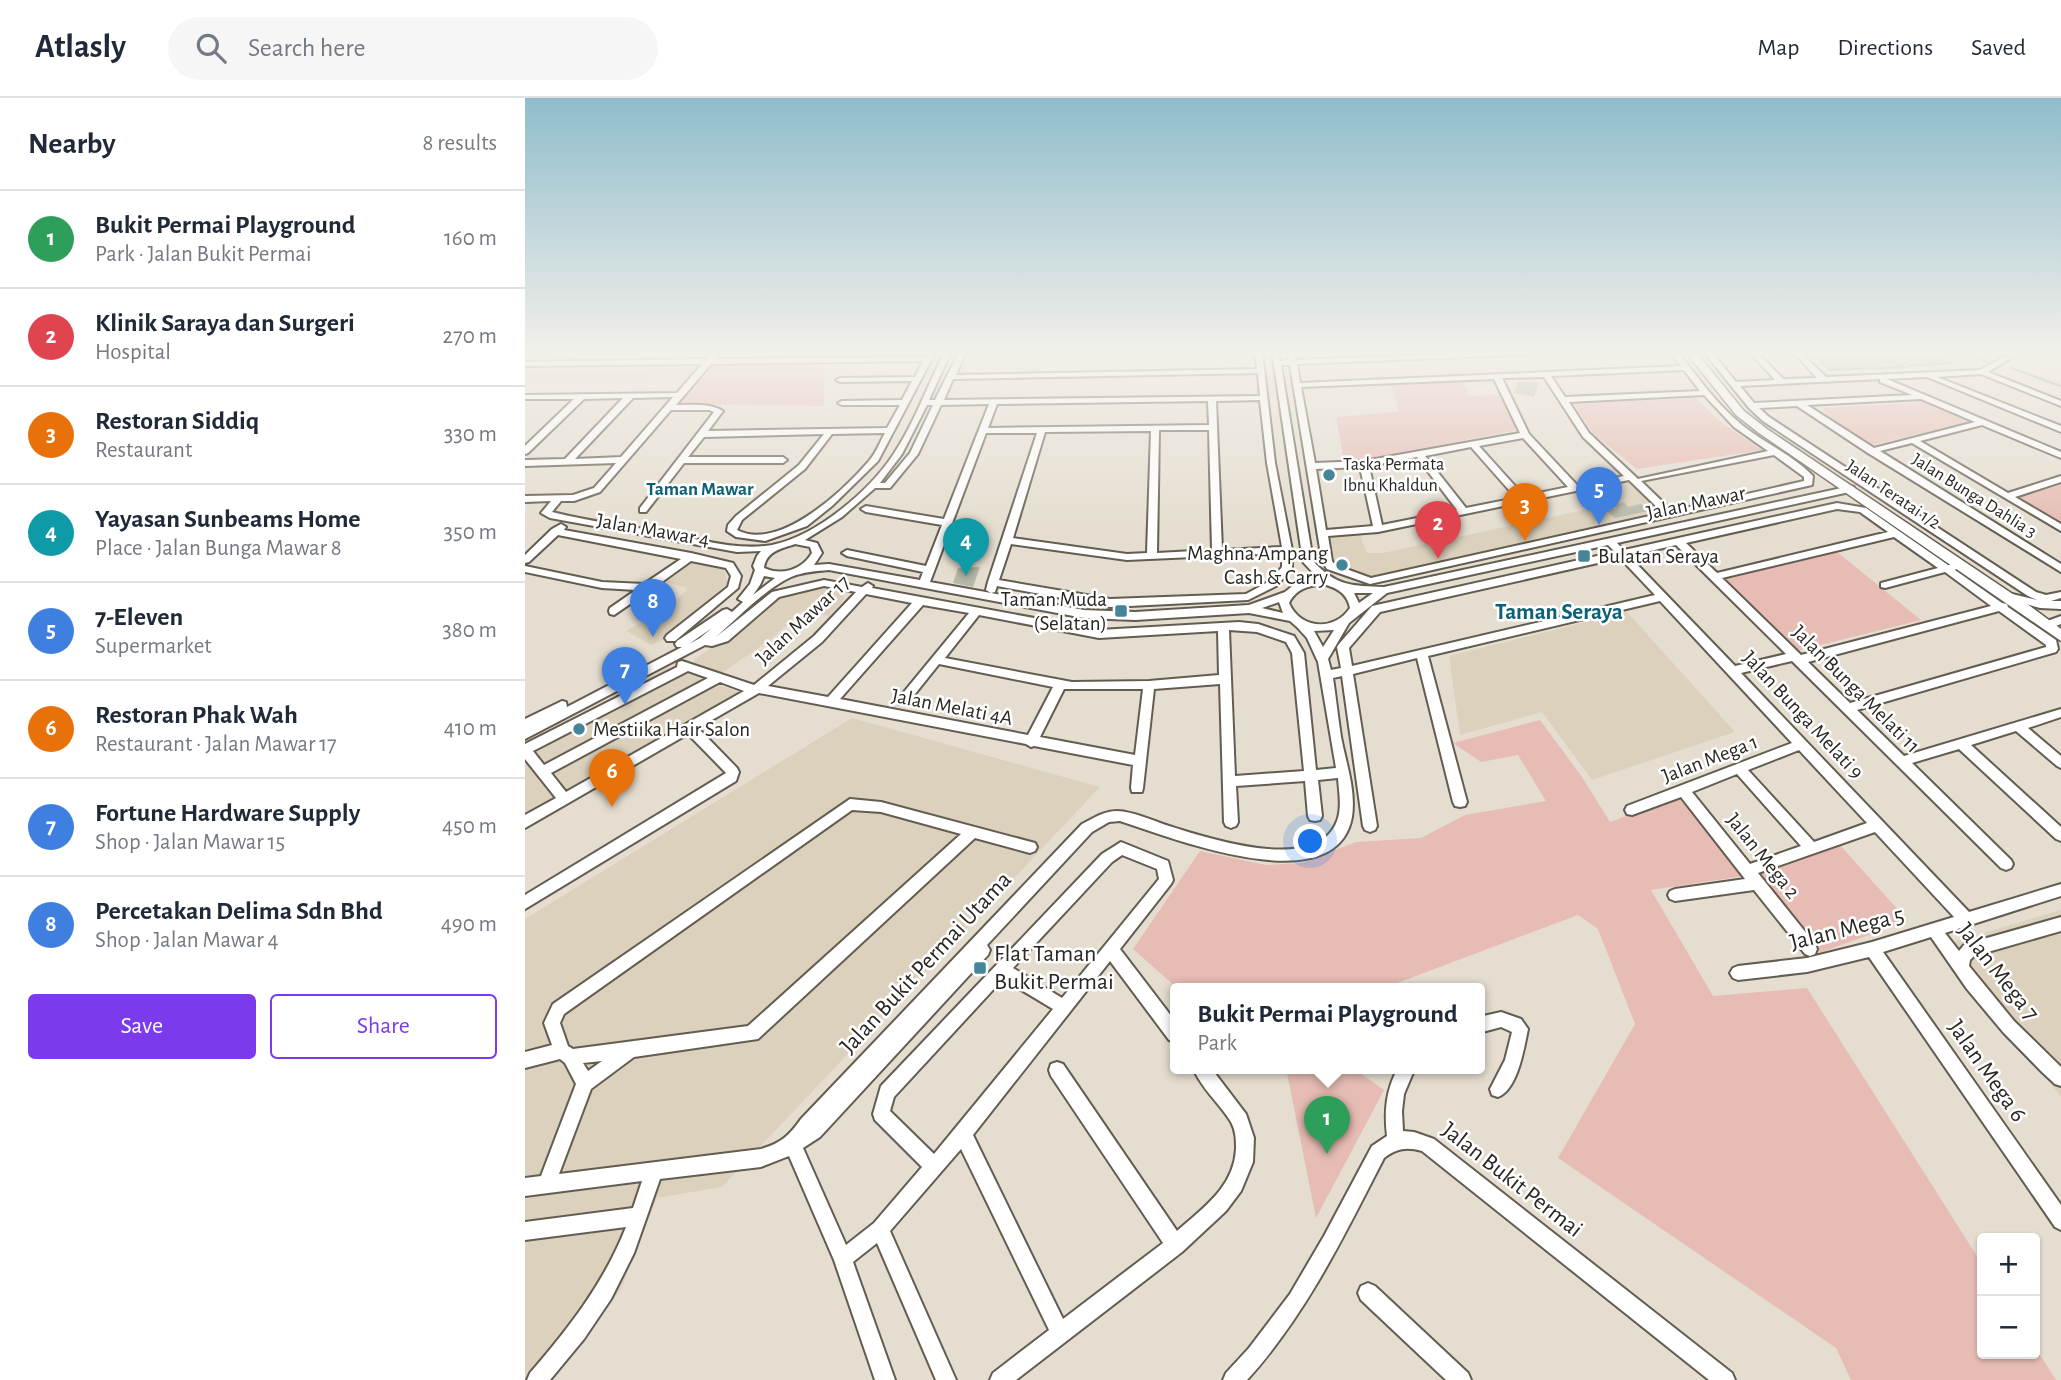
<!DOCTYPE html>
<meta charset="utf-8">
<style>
body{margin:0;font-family:"Alegreya Sans",sans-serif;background:#f6f6f7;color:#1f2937}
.controls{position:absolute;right:21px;bottom:21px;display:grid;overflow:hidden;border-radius:7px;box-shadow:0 2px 5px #0004}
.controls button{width:63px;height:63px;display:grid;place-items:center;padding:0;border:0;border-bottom:2px solid #e0e1e3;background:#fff;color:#1f2937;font:35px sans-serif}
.you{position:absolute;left:786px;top:744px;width:24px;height:24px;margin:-18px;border:5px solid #fff;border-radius:50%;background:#1a73e8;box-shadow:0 0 0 10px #1a73e833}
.badge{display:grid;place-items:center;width:46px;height:46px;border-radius:50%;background:#7c3aed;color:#fff;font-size:23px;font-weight:700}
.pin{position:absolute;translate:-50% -58px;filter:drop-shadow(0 2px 4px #0008)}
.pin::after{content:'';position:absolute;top:37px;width:24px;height:21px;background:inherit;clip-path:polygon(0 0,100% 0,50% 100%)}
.popup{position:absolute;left:645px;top:885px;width:315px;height:91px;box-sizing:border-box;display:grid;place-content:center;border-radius:7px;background:#fff;filter:drop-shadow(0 2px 5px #0005);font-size:23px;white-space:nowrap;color:#747a83}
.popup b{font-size:26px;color:#1f2937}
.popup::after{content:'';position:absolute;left:50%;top:100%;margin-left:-14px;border:14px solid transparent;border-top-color:#fff}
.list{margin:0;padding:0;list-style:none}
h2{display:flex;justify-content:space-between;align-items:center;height:91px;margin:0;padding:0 28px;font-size:30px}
h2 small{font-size:23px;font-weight:400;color:#747a83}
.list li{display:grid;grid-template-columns:46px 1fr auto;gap:21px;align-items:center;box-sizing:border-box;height:98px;padding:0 28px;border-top:2px solid #e0e1e3}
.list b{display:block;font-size:26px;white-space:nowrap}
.list p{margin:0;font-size:23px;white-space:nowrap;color:#747a83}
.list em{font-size:23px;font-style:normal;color:#747a83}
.actions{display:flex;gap:14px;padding:21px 28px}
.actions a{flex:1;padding:16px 0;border:2px solid #7c3aed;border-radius:7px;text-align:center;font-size:24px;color:#7c3aed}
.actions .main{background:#7c3aed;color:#fff}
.icon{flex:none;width:38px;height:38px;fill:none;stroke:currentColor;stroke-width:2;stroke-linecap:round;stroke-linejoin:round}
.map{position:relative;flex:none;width:1536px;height:1282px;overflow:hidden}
header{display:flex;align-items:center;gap:42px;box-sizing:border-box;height:98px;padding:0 35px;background:#fff;border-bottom:2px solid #e0e1e3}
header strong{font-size:33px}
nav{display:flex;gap:38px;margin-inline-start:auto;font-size:24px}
.search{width:490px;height:63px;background:#f6f6f7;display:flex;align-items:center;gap:18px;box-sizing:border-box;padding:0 24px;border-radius:38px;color:#747a83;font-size:26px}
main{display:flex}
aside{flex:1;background:#fff}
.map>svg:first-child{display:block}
.built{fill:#dcd1bc}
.green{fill:#e6bcb4}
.water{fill:#abcba2;stroke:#849a7c;stroke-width:2}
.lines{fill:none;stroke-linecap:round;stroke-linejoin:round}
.stream{stroke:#849a7c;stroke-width:2.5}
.building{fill:#b7b9aa}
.minor-casing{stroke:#635c50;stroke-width:4}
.major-casing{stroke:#635c50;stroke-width:3}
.minor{fill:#fff;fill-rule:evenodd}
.major{fill:#fff;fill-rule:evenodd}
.poi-dot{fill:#458599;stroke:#fff;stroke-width:2.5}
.labels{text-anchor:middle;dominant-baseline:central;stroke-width:5;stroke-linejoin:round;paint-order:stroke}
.far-poi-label{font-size:18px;fill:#2a2722;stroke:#fff;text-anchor:start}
.far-street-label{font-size:18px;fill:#2a2722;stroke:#fff}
.far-neighbourhood-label{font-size:19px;font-weight:bold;fill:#0d6177;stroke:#fff}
.street-label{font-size:21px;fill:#2a2722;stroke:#fff}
.poi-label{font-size:21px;fill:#2a2722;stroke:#fff;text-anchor:end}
.neighbourhood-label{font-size:23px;font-weight:bold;fill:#0d6177;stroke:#fff}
.near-street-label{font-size:24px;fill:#2a2722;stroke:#fff}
.near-poi-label{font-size:24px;fill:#2a2722;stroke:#fff;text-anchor:start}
</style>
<header>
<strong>Atlasly</strong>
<div class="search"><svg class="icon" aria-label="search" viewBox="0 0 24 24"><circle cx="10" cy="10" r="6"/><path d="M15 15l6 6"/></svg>Search here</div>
<nav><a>Map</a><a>Directions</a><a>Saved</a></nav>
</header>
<main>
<aside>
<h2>Nearby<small>8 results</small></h2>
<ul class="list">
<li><span class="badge" style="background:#2e9e5b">1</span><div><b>Bukit Permai Playground</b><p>Park · Jalan Bukit Permai</p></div><em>160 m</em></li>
<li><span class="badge" style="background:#e0444e">2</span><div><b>Klinik Saraya dan Surgeri</b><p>Hospital</p></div><em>270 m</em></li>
<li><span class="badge" style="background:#e8710a">3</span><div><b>Restoran Siddiq</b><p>Restaurant</p></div><em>330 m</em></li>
<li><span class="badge" style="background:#0f9aa8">4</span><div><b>Yayasan Sunbeams Home</b><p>Place · Jalan Bunga Mawar 8</p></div><em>350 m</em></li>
<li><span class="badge" style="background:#3f7fe0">5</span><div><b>7-Eleven</b><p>Supermarket</p></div><em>380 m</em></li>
<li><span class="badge" style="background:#e8710a">6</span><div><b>Restoran Phak Wah</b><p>Restaurant · Jalan Mawar 17</p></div><em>410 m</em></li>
<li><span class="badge" style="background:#3f7fe0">7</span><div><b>Fortune Hardware Supply</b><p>Shop · Jalan Mawar 15</p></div><em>450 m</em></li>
<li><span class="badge" style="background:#3f7fe0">8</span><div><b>Percetakan Delima Sdn Bhd</b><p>Shop · Jalan Mawar 4</p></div><em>490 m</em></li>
</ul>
<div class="actions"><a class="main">Save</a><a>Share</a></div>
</aside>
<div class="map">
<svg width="1536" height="1282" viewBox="0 0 1536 1282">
<rect width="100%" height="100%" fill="#e5ded0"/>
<g class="built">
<path d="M175 270 164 283 0 286V272Z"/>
<path d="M1104 381 1142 416 846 480 807 467 801 437 834 435 842 455H858L1073 409 1056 391Z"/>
<path d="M166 461 198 468 204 490 141 540 126 547 101 533 137 513 160 494 162 490 137 483Z"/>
<path d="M287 488 318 494 319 501 304 518 276 513 250 538 197 575 167 567 170 561 198 542 252 498Z"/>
<path d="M1102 514 1210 634 1067 682 1017 614 935 637 924 558Z"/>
<path d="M143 569 228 599 0 729V646Z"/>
<path d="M327 620 575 689 197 1089 132 1100 96 1191 28 1282H0V821Z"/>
<path d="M1536 812V999L1418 847Z"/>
</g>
<g class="green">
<path d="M282 265 299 268V308L151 306 187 266Z"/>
<path d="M939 284 944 298 974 297 991 329 988 333 835 362H819L811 319 872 314 874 311 866 287Z"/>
<path d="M1171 300 1193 322 1237 352 1112 371 1068 336 1049 306Z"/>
<path d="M1403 304 1446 323 1348 347 1303 320 1298 310Z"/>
<path d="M1536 383V428L1487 399Z"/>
<path d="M1312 454 1396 522 1267 554 1196 482Z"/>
<path d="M1015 622 1057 679 1085 724 1153 699 1218 778 1126 792 1188 898 1282 890 1457 1166V1256H1510V1249L1531 1282H1326L1311 1250 1033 1060 1110 926 1073 831 1053 817 859 890H652L608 851 675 753 741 767 777 765 831 744 896 740 940 717 1021 703 993 657 956 664 928 645Z"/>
<path d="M1315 747 1383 823 1294 855 1232 774Z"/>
<path d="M761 970H828L859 992 791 1120Z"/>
</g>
<g class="water">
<path d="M1283 253H1349L1380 269 1305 272Z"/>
<path d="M1358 253H1396L1428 265 1385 268Z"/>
</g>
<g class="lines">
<g class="stream">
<path d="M1432 253 1465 265"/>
<path d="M1486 270 1536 288"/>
</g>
</g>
<g class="building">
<path d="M994 283 1014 285 1009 299 989 295Z"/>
<path d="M1099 404 1103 409 1116 406 1124 413 1090 420 1082 413 1092 410 1088 407Z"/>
<path d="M455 469 448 489 428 485 433 470Z"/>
</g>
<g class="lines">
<g class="minor-casing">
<g id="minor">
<path d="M189 253H197L190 261 400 259 404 253H411L353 363 307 408 282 428 240 443 211 439 202 433 203 427 211 418 274 367 299 336 179 339 163 359H258L262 362 258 365H159L121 414H115V410L189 314 184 312H146L75 394 49 403H36L27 414C63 423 100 428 137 434 172 441 212 453 247 447 292 438 345 392 368 357 390 324 402 288 420 253H518L514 255 440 256 431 277 732 271 730 253H737L750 365 767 452V469L753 487 723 502 585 509 472 488 470 494 466 495 559 512 610 514 724 507 760 494 771 485 793 480 778 464 747 253H753L755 263 764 262 763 253H769L771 262 996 253H1044L1040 255 772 266 775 285 1156 268 1144 253H1152C1172 278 1191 306 1217 327 1239 345 1268 357 1288 378L1287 387 845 486 802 471 797 463 765 267H756L788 463C811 488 827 488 859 489L1326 388 1329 389V393L1092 445 1099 452 1312 405 1341 410 1423 467H1432L1433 469 1430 472 1477 505 1482 506 1483 509 1531 542 1533 551 1531 554 1332 612 1379 658 1536 611V619L1503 630 1536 658V670L1532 668 1491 633 1446 647 1536 729V743L1531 741 1434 651 1387 665 1486 762 1488 766 1486 770 1481 772 1476 770 1267 563 1216 575 1444 814 1536 786V798L1420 835 1434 853 1439 847 1444 845 1536 819V833L1449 858 1445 862 1444 868 1489 923 1536 969V988L1530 986 1517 974 1478 934 1442 891 1406 839 1358 854 1536 1107V1132L1530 1129 1344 859 1282 874 1213 882 1208 880 1205 875 1208 870 1213 868 1282 860 1347 844 1429 819 1350 734 1233 775 1290 846 1292 851 1290 856 1285 858 1280 856 1229 792 1150 803 1145 801 1143 797 1145 793 1150 791 1220 781 1156 699 1107 717 1102 716 1100 712 1102 708 1267 645 1135 503 903 558 942 704 940 708 935 709 930 708 928 704 892 560 828 576 852 728 850 732 845 734 840 732 838 728 817 578 808 580C811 600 813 619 816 639 821 665 831 692 827 719 811 806 645 739 595 723L584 724 567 734 462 847 465 852 463 857 295 1039 278 1050 321 1147 349 1125 397 1069 350 1022 348 1016 356 988 577 756 596 744 643 763 648 782 646 786 595 851 650 923V944L644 942 585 863 448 1037 538 1221 638 1145 526 978 524 972 526 966 532 964 538 966 652 1133C678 1110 709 1089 711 1051 711 1042 711 1033 706 1024 695 1006 676 990 668 970H686L721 1016 729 1040 728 1064 716 1093 701 1113 657 1154 491 1282H465L468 1275 524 1232 436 1051 365 1133 431 1282H411L352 1145 328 1164 370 1282H350L309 1162 264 1058 236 1069 135 1081 109 1155 86 1201 59 1241 25 1282H2L5 1275C44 1230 79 1185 101 1129L0 1142V1124L108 1110 117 1083 0 1098V1080L16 1078 51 986 40 965 35 961 0 970V954L27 947 19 925 28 906 325 701 356 704 510 745 512 749 510 753 505 755 450 740 233 941 109 959 66 991 34 1076 236 1051C256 1045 264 1038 276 1021L557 726C569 720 579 713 592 713 608 713 628 723 644 728 683 740 792 777 812 723 817 710 814 694 813 680L793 682 797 718 795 722 790 723 785 722 783 718 780 683 711 688 713 724 711 728 706 730 701 728 699 724 695 586 629 591 618 690 617 694H607L606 690 608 667 509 648 506 649 501 646 234 595 173 630 212 670 214 674 211 683 0 811V797L201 675 163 636 0 730V717L31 700 0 661V646L152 569 153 564 157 563 229 587 289 538 331 494 299 488 254 499 203 543 187 548 180 547 0 641V621L37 603 41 604 42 609 157 549H152L150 546 152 543 198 512 202 511 207 514 218 504 213 501 225 486 230 472 228 468 232 458 236 453 212 454 25 420 16 415 26 403 0 404V398L48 397 69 390 91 365 0 368V362L40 361 98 300 59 301 3 355 0 356V348L49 301H0V297L152 295 177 266 0 268V264L182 261ZM426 254 433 256 410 302H404ZM398 263 390 279 315 280 311 282 315 284 387 283 377 302 317 303 313 305 317 307H375L362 330 183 333 198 313C185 305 166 307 151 307L186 266ZM1159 272 1175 293 1040 299 1026 278ZM733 275 735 298 419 302 428 281ZM1019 279 1058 339 1099 378 1052 387 1004 336 977 280ZM969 281 995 335 839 363 790 365 776 289ZM1179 297 1209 329 1243 353 1113 381 1064 335 1044 304ZM148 299 96 359 50 361 108 300ZM735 302 742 365 757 449 697 452 691 303ZM683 303 684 327 463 330 472 306ZM464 306 419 421 341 408 336 411 341 414 417 427 401 468 322 452 317 455 322 458 398 474 395 482 304 466 289 467 297 455 292 445 280 442 317 419 350 390H365L393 356 416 307ZM402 307H408L385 355 360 385H355L377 356ZM634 332H684L687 452 632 455ZM626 333 622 455 602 456 488 440 520 334ZM360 335C355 344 351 355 344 363 318 393 254 454 212 432L217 422 280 371 307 336ZM461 335H512L463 484 461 492 466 495 405 484ZM998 340 1043 389 999 398 954 348ZM946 349 991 400 941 410 900 358ZM1249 357 1279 379V383L1147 413 1116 383ZM892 359 932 412 857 427 844 368ZM835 369 848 428 801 432 791 371ZM1104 382 1138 415 846 480 810 467 807 463 803 438 853 434ZM1312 411 1335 414 1363 434 1192 475 1161 445ZM1369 439 1413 470 1356 485V489L1360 490 1420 474 1466 508 1276 557 1197 480ZM270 446 285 449 287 455C277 472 257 478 239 470 241 453 256 451 270 446ZM486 446 602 462 757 455V469L745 483 721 496 585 501 474 482ZM1083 447 1090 454 847 508 814 546 812 549 816 570 806 572 803 561 824 525 862 495ZM1151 447 1261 556 1210 568 1104 458ZM1095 460 1130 497 827 568 824 550 855 514ZM304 472 559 520 610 522 724 515 765 523 772 529 782 540 793 564 811 670 791 672 779 555 769 538 733 526 714 524 574 532 347 490 348 488 343 485 337 489 299 482 247 494 191 539C213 520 240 491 266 479 278 474 291 473 304 472ZM239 478 250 480 228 497 235 487ZM798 486C812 490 822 495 825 510 809 534 775 531 764 505 771 491 783 488 798 486ZM829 495H848L834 505ZM341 496 387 505 303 599 243 588 297 544ZM754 504 758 515 737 510ZM398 507 444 515 374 600 372 603 374 606H382L414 566 528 589 503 637 315 601ZM1474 513 1521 547V549L1325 605 1283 564ZM454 517 574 540 693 533 694 577 624 583 547 584 420 560ZM187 530 175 540 164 546ZM704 532 732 534 761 544 767 555 779 673 710 678ZM809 532 798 549 789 533ZM163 573 183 580 19 667 8 653ZM195 584 219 593 41 694 26 675ZM539 591H618L610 657 515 639ZM1274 652 1342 725 1289 744 1223 672ZM1212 676 1276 748 1225 766 1167 694ZM327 712 356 714 436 736 223 928 48 951 43 948 35 925 39 916ZM597 757 632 771 634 781 537 900 488 870 587 764ZM478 881 528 911 409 1056 365 1013 369 999ZM77 963 63 973 58 965Z"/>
<path d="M1178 253H1186L1211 284 1250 282 1224 253H1231L1258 281 1292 280 1267 253H1274L1301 279 1455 272 1490 253H1498L1463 274 1536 303V308L1456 276 1412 279 1536 328V334L1402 279 1362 281 1536 354V360L1457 327 1395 343 1483 395 1536 378V384L1490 399 1536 426V433L1387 345 1355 353 1536 466V474L1343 355 1272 308 1234 310 1244 319 1511 494 1521 497 1536 494V500L1526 503H1536V511L1515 510 1479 500 1478 498 1479 496 1483 495 1512 502 1503 498 1238 323 1224 310ZM1355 281V284L1387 297 1229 305 1215 288ZM1396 301 1450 324 1349 350 1282 307Z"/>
<path d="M36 426 41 429 39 432 166 455 208 465 216 478 213 490 150 543H142L140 540 142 537 203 489 206 478 201 470 166 463 130 489 129 492 124 493 89 517 85 516 84 513 85 510 111 492 77 490 0 474V468L77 484 119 486 156 461 33 437 4 464 0 465V457L27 431Z"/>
<path d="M1536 518V526L1521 532 1516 528 1517 525Z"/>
<path d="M976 914 996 921 1003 931C999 950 993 991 973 999L967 997 965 991 980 962 987 934 976 929 954 935V919Z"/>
<path d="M873 970H890L879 996 877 1013 878 1033 889 1034 909 1041 1207 1275 1210 1282H1184L897 1053C882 1049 872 1050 859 1060 819 1138 781 1217 722 1282H698L701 1275 724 1250 765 1196 799 1138 847 1048 862 1038C859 1013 861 992 873 970Z"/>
<path d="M843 1185 850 1188 943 1275 946 1282H921L836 1202 833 1195 836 1188Z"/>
</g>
</g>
<g class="major-casing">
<path id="major" d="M1160 253H1170L1219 313 1242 331 1501 505 1536 531V543L1234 335 1211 317Z"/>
</g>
<use href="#minor" class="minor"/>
<use href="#major" class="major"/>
</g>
<linearGradient id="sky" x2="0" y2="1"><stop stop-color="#8fbdcc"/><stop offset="0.59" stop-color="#f3f0ea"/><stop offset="1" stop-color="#f3f0ea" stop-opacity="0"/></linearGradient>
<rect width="1536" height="432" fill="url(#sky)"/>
<g class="poi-dot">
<circle cx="804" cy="377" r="7"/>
<rect x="1052" y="451" width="14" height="14" rx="3.5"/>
<circle cx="817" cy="467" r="7"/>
<rect x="589" y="506" width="14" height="14" rx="3.5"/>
<circle cx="54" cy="631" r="7"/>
<rect x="448" y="863" width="14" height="14" rx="3.5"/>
</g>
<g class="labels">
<g class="far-poi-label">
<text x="818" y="367">Taska Permata<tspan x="818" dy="21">Ibnu Khaldun</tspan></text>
</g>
<g class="far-street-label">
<text transform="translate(1368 397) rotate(34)">Jalan Teratai 1/2</text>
<text transform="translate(1449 398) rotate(32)">Jalan Bunga Dahlia 3</text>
</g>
<g class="far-neighbourhood-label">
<text x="175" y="391">Taman Mawar</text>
</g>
<g class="street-label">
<text transform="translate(1171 405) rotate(-12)">Jalan Mawar</text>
<text transform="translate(128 432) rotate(10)">Jalan Mawar 4</text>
<text transform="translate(278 522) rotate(-43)">Jalan Mawar 17</text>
<text transform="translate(1331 591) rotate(45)">Jalan Bunga Melati 11</text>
<text transform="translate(427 609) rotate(11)">Jalan Melati 4A</text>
<text transform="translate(1278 617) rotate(47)">Jalan Bunga Melati 9</text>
<text transform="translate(1185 661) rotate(-21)">Jalan Mega 1</text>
<text transform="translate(1238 758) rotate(51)">Jalan Mega 2</text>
</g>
<g class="poi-label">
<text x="803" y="455">Maghna Ampang<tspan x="803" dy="24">Cash &amp; Carry</tspan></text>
<text x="1073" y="458" text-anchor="start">Bulatan Seraya</text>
<text x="582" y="501">Taman Muda<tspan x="582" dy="24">(Selatan)</tspan></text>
<text x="68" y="631" text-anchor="start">Mestiika Hair Salon</text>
</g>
<g class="neighbourhood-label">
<text x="1034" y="514">Taman Seraya</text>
</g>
<g class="near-street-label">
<text transform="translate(1322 831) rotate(-14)">Jalan Mega 5</text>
<text transform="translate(401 865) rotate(-47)">Jalan Bukit Permai Utama</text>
<text transform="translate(1473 874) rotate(52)">Jalan Mega 7</text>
<text transform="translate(1462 973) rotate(55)">Jalan Mega 6</text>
<text transform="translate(987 1082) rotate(38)">Jalan Bukit Permai</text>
</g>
<g class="near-poi-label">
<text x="469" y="856">Flat Taman<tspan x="469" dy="28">Bukit Permai</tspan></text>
</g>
</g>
</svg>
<div class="controls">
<button>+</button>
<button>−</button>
</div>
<div class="you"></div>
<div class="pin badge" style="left:802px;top:1056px;background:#2e9e5b">1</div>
<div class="popup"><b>Bukit Permai Playground</b>Park</div>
<div class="pin badge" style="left:913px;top:461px;background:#e0444e">2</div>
<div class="pin badge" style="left:1000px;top:443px;background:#e8710a">3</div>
<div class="pin badge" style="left:441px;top:478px;background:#0f9aa8">4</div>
<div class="pin badge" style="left:1074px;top:427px;background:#3f7fe0">5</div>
<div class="pin badge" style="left:87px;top:709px;background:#e8710a">6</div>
<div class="pin badge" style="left:100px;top:607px;background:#3f7fe0">7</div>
<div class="pin badge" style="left:128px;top:539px;background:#3f7fe0">8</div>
</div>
</main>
